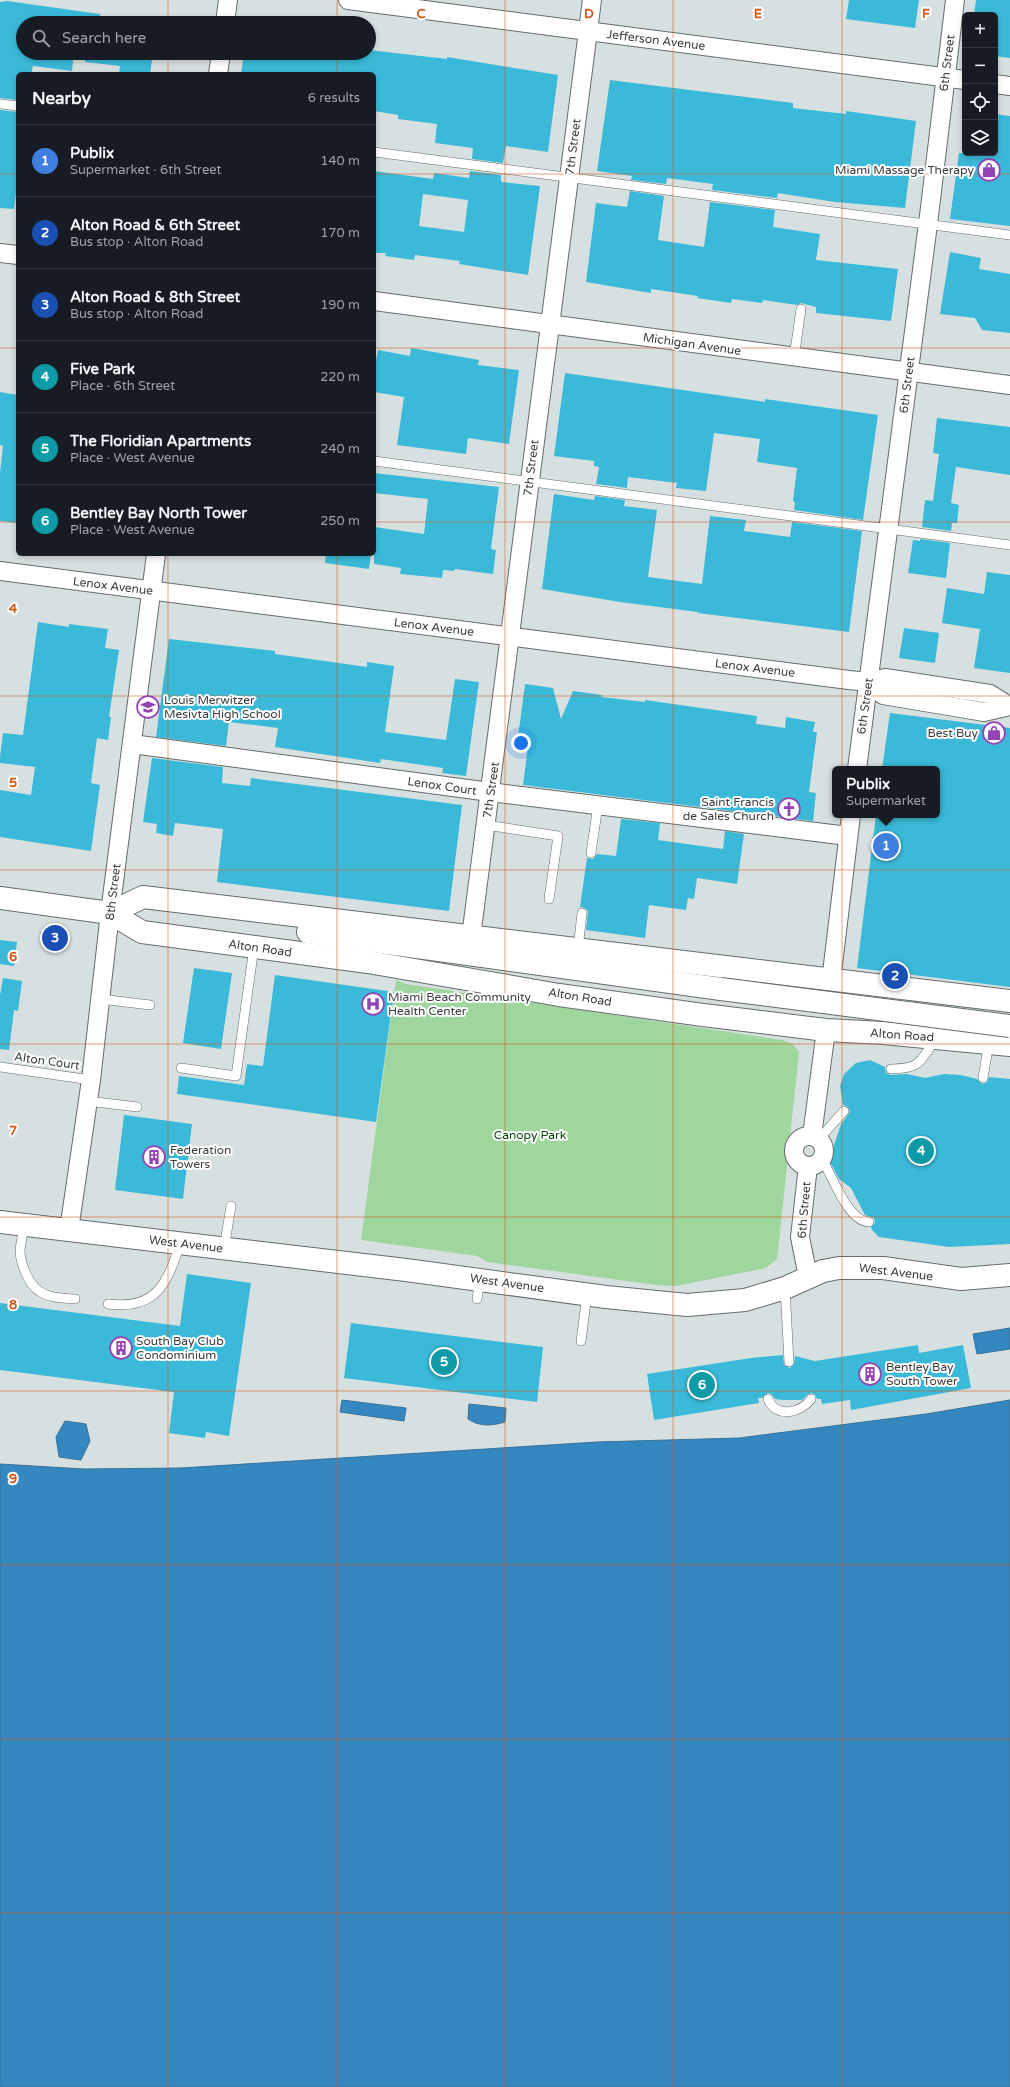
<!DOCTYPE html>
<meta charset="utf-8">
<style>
body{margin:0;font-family:"Varela Round",sans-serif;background:#242831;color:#f1f3f6}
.controls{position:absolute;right:12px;top:12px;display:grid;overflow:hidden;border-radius:6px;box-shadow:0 2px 6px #0003}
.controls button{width:36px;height:36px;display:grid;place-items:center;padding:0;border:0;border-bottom:1px solid #363941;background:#171b24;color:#f1f3f6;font:20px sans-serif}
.you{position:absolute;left:521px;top:743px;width:14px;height:14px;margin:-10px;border:3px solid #fff;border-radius:50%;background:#1a73e8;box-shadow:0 0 0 6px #1a73e833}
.badge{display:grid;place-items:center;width:26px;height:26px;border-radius:50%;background:#9444b3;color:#fff;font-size:13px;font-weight:700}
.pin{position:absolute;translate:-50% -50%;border:2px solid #fff;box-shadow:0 1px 4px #0006}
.popup{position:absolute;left:832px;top:766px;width:108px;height:52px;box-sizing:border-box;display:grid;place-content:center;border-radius:6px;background:#171b24;filter:drop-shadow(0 1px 3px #0005);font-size:13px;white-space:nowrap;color:#9ea1a6}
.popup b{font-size:15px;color:#f1f3f6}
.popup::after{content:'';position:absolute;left:50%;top:100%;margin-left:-8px;border:8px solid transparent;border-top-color:#171b24}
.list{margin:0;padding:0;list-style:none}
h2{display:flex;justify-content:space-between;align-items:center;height:52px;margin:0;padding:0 16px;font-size:17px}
h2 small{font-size:13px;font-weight:400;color:#9ea1a6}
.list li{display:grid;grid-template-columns:26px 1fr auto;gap:12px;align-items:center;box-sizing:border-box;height:72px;padding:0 16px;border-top:1px solid #363941}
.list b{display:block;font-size:15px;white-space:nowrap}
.list p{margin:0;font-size:13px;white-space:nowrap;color:#9ea1a6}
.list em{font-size:13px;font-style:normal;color:#9ea1a6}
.icon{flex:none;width:22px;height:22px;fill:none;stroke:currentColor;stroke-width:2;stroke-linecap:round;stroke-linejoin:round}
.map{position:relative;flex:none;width:1010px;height:2087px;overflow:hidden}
.search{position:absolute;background:#171b24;box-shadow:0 2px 6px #0003;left:16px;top:16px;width:360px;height:44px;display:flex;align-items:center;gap:10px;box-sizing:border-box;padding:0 14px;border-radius:22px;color:#9ea1a6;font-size:15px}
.panel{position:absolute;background:#171b24;box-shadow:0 2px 6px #0003;left:16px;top:72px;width:360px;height:484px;border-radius:6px}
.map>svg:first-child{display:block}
.green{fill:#9fd69d}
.water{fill:#3588bf;stroke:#367298}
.building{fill:#3abad8;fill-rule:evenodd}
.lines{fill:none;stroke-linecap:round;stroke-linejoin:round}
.service-casing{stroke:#646d6c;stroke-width:10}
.minor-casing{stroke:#646d6c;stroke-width:20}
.tertiary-casing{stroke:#646d6c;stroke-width:24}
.trunk-casing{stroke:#646d6c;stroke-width:24}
.service{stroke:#fff;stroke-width:9}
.minor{stroke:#fff;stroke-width:18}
.tertiary{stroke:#fff;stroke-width:22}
.trunk{stroke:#fff;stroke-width:22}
.trunk-bridge-casing{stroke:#646d6c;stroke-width:24;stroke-linecap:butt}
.trunk-bridge{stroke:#fff;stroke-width:22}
.grid{fill:none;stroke:#d65611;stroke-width:1;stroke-opacity:0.55}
.labels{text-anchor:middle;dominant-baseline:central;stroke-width:4;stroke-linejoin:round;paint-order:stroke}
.street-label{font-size:12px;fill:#393d3d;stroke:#fff}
.poi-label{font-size:12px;fill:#393d3d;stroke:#fff;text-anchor:start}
.park-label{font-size:12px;fill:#004a08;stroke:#fff}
.grid-label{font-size:13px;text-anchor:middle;font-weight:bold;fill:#d65611;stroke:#fff;stroke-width:4;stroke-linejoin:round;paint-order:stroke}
</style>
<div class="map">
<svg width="1010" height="2087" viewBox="0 0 1010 2087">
<rect width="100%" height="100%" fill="#d7e0e0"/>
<path class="green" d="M396 980 406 984 782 1040 793 1044 799 1052 778 1251 777 1259 766 1268 676 1286 656 1285 488 1262 477 1256 361 1240Z"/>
<g class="water">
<path d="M1010 1328V1349L977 1354 973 1334Z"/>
<path d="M342 1400 406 1408 404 1421 340 1412Z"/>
<path d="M1010 1400V2087H0V1464L84 1469 181 1468 597 1442 739 1438 926 1414Z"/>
<path d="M469 1404 506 1408 505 1422C492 1426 480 1427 468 1419Z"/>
<path d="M65 1421 86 1424 90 1441 81 1460 59 1457 56 1437Z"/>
</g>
<g class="building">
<path d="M849 0H919L915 28 846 19Z"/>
<path d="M976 0H1010V58L995 56V15H974Z"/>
<path d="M7 1 100 14V23H23V53H74L72 71 33 66 31 74H18V100L0 98V2Z"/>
<path d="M369 50 447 59V57L558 75 548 152 506 146 503 163 472 159 473 148 435 143 437 124 398 119V115L374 111V74H241L244 53H369Z"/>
<path d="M85 53H153L150 74H119L120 66 85 62Z"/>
<path d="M610 80 793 103V108L846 114V111L916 121 905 208 835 202 778 193 777 198 712 190 713 184 667 178 666 184 631 180 632 176 597 171Z"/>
<path d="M0 110 18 112V178L14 209 0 208Z"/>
<path d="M995 114 1010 116V226L950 219 959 153H995Z"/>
<path d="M374 171 433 179 434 173 469 178 470 171 501 175V181L502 182 540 186 528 275 459 264 460 261 415 255 414 260 385 256 386 253H374ZM423 194 468 200 464 232 419 226Z"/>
<path d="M630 191 664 196 658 240 704 247 710 202 775 210 773 227 820 234 816 260 898 269 891 321 816 313V307L801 303 797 305 763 300 762 303 732 299 731 303 697 298 698 296 651 289V293L586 282 596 203 627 207Z"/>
<path d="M950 252 981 258 979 269 1010 274V333L982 330 975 318 940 314Z"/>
<path d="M411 348 479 360 478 365 519 370 509 444 468 438 466 454 397 445 404 397 374 392V372L378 350 410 356Z"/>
<path d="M565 373 765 402V399L878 415 863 520 794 510 795 502 793 501 797 468 757 462 760 439 714 433 706 491 676 488 677 483 628 477 627 488 596 484 599 467 594 466V461L554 456Z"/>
<path d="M0 392 18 395V523L0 521V473L3 446 0 445Z"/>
<path d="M937 418 1010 427V475L956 467 951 503 959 505 957 523H952L951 531 922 527 925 500 933 501 939 454 933 453Z"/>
<path d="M374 473 499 487 491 549 496 550 493 574 455 569 454 571 443 570 442 578 400 574 401 568 374 564V527L424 534 428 499 374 493Z"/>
<path d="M554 494 594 500 595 496 625 500 624 506 657 510 648 577 702 584 710 516 746 520 744 531 790 537 792 522 862 531 849 632 698 613V612L620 602 542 589Z"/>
<path d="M920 539 950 543 946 578 908 573 913 540 920 541Z"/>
<path d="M326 554H371L369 569 325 563Z"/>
<path d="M987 572 1010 575V673L974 668 980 629 942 623 947 588 984 594Z"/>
<path d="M38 622 69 627V624L108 629 105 648 119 650 109 717H111L108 740 97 738 91 783 100 785 91 851 0 837V790L31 795 35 767 0 763V757L3 733 23 735Z"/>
<path d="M904 628 939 633 935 663 899 658Z"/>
<path d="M169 639 275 651V654L367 667V662L394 666 385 732 446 740 455 679 479 682 466 776 442 773 443 768 381 759 380 763 275 747 278 728 229 722 226 746 156 737Z"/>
<path d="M525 684 553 688 561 719 573 691 602 695 601 697 645 702V700L757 716 756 724 785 728 786 717 815 722 813 732H817L809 792 816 793 813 821 523 785 529 738 518 737Z"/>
<path d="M890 713 1010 728V987L857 968 876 815H937V769H882Z"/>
<path d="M152 758 223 767 222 783 250 786 251 778 462 805 449 911 217 882 223 829 175 823 173 836 156 833 157 824 143 822Z"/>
<path d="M621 819 660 823 658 840 723 849 725 831 744 834 737 884 697 878 694 899 688 898 686 910 649 905 645 938 586 930 588 911 585 908 580 907 587 858 593 859 597 854 616 856Z"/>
<path d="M0 940 17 942 14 966 0 964Z"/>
<path d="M194 968 232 973 221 1049 183 1043Z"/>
<path d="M275 975 394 992 376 1122 177 1094 179 1076 244 1085 247 1064 263 1066Z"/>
<path d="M3 978 22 981 18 1011 14 1010 9 1050 0 1049V995Z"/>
<path d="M870 1060 885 1067 886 1073 891 1075 907 1074 925 1078 944 1074 961 1075 977 1079 982 1084 987 1082 989 1077 1010 1079V1244L949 1247 879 1237 873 1231 871 1227 875 1223 874 1218 865 1215 851 1188 839 1179 829 1160 841 1124 850 1112 848 1107 843 1105 840 1086 844 1074 856 1063Z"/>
<path d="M124 1115 192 1124 183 1199 115 1190Z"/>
<path d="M187 1274 251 1283 229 1436 206 1432 205 1438 169 1433 174 1392 0 1370V1303L180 1326Z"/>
<path d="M351 1323 543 1347 537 1402 344 1378Z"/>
<path d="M918 1345 919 1353 963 1345 971 1388 851 1410 850 1400 822 1404 821 1399H817L815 1395 812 1393 807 1395 802 1400H783L775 1399 771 1394 768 1393 762 1398H758L759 1403 654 1420 647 1374 751 1358 783 1355 784 1365 790 1368 794 1364 795 1356 815 1361Z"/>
</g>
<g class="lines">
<g class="service-casing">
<g id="service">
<path d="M0 104 18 106"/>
<path d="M374 152 1010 235"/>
<path d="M794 358 801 309"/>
<path d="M374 461 1010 545"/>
<path d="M486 825 558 836 549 899"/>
<path d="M591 853 598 805"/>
<path d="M578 949 582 913"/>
<path d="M100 999 150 1005"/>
<path d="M0 1067 91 1080"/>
<path d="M181 1068 236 1076 254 947"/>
<path d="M891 1069C922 1068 918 1063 936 1039"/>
<path d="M983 1078 989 1042"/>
<path d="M88 1101 137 1107"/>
<path d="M819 1139 844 1111"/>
<path d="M821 1158C833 1176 847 1221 869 1222"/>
<path d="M24 1225C23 1233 21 1242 20 1250 20 1262 28 1284 39 1291 49 1298 63 1298 75 1299"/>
<path d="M224 1249 231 1206"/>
<path d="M785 1288 789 1362"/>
<path d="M477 1299 480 1279"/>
<path d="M108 1304C156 1310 167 1284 180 1244"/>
<path d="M581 1341 587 1295"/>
<path d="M768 1399C776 1419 801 1413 811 1399"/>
</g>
</g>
<g class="minor-casing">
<g id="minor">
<path d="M348 0 965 80"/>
<path d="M225 23 228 0"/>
<path d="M218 74 221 53"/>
<path d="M995 84 1010 86"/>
<path d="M0 253 18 255"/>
<path d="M374 301 1010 385"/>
<path d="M0 571 849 680 868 682 885 678 990 694 1009 706"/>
<path d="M868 682 883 695 984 712 1010 706"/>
<path d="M132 744 490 792 848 836"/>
<path d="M857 769 928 224 955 0"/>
<path d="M471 937 592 0"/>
<path d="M831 981 851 815"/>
<path d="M812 1136 826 1030"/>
<circle cx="809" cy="1151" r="15"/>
<path d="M808 1166 800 1237 808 1277"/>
<path d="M69 1230 91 1080 110 913 156 554"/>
</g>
</g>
<g class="tertiary-casing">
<path id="tertiary" d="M0 1222 406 1270 606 1297 687 1305 745 1300 785 1288 823 1271 839 1268H883L961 1279 1010 1275"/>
</g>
<g class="trunk-casing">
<g id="trunk">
<path d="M0 898 110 913 142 932 368 962 559 995 703 1015 826 1030 883 1033 1010 1045"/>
<path d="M110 913 143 897 1010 1001"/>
<path d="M308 932 721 989"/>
</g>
</g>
<use href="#service" class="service"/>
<use href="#minor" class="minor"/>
<use href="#tertiary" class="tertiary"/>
<use href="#trunk" class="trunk"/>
<g class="trunk-bridge-casing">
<path id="trunk-bridge" d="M721 989 1010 1026"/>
</g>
<use href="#trunk-bridge" class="trunk-bridge"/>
</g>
<path class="grid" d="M168 0V23M337 0V23M505 0V2087M673 0V2087M842 0V2087M168 53V74M337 53V74M0 174H18M374 174H1010M0 348H18M374 348H1010M0 522H18M374 522H1010M168 554V2087M337 554V2087M0 696H1010M0 870H1010M0 1044H1010M0 1217H1010M0 1391H1010M0 1565H1010M0 1739H1010M0 1913H1010"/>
<defs>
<g id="shop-ring" transform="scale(1.15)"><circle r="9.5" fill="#fff" stroke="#9444b3" stroke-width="1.5"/><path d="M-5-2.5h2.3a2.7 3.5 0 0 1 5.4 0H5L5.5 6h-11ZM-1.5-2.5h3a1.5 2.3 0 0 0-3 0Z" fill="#9444b3"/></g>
<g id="school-ring" transform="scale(1.15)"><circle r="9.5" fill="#fff" stroke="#9444b3" stroke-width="1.5"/><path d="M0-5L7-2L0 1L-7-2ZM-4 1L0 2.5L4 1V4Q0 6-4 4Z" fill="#9444b3"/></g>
<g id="church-ring" transform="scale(1.15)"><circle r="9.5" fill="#fff" stroke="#9444b3" stroke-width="1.5"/><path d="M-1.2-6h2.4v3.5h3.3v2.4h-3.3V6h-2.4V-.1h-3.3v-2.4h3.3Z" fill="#9444b3"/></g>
<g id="hospital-ring" transform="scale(1.15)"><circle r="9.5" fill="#fff" stroke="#9444b3" stroke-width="1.5"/><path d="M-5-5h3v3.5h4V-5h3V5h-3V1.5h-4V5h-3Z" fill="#9444b3"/></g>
<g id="building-ring" transform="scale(1.15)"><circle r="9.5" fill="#fff" stroke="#9444b3" stroke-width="1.5"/><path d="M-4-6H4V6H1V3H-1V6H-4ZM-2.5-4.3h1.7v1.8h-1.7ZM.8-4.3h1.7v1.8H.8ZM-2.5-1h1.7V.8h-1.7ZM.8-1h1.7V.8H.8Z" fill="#9444b3"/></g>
</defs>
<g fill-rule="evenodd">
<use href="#shop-ring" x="989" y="170"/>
<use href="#school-ring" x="148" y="707"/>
<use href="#shop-ring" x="994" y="733"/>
<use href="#church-ring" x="789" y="809"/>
<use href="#hospital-ring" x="373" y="1004"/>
<use href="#building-ring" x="154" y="1157"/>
<use href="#building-ring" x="121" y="1348"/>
<use href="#building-ring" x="870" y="1374"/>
</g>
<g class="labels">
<g class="street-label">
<text transform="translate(656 40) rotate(7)">Jefferson Avenue</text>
<text transform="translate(947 63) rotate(-83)">6th Street</text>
<text transform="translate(573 147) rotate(-83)">7th Street</text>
<text transform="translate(692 344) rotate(8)">Michigan Avenue</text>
<text transform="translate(907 385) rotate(-83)">6th Street</text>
<text transform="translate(531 468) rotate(-83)">7th Street</text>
<text transform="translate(113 586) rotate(7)">Lenox Avenue</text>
<text transform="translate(434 627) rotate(7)">Lenox Avenue</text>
<text transform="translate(755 668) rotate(7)">Lenox Avenue</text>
<text transform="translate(865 706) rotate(-82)">6th Street</text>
<text transform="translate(442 786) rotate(8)">Lenox Court</text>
<text transform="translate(491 790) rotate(-82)">7th Street</text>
<text transform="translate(113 892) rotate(-83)">8th Street</text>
<text transform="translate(260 948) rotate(8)">Alton Road</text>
<text transform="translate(580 997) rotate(9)">Alton Road</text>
<text transform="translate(902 1035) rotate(4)">Alton Road</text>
<text transform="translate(47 1061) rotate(8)">Alton Court</text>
<text transform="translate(804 1210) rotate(-85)">6th Street</text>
<text transform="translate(186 1244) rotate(7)">West Avenue</text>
<text transform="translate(896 1272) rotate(7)">West Avenue</text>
<text transform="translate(507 1283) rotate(8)">West Avenue</text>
</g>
<g class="poi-label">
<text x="974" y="170" text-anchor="end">Miami Massage Therapy</text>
<text x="164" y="700">Louis Merwitzer<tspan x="164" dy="14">Mesivta High School</tspan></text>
<text x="978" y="733" text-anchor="end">Best Buy</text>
<text x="774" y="802" text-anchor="end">Saint Francis<tspan x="774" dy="14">de Sales Church</tspan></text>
<text x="388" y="997">Miami Beach Community<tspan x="388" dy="14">Health Center</tspan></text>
<text x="170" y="1150">Federation<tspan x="170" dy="14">Towers</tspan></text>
<text x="136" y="1341">South Bay Club<tspan x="136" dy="14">Condominium</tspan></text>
<text x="886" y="1367">Bentley Bay<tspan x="886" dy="14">South Tower</tspan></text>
</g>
<g class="park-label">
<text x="530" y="1135">Canopy Park</text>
</g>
</g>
<g class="grid-label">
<text x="421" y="18">C</text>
<text x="589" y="18">D</text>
<text x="758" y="18">E</text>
<text x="926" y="18">F</text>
<text x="13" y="613">4</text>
<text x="13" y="787">5</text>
<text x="13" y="961">6</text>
<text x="13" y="1135">7</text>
<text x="13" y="1309">8</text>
<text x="13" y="1483">9</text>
</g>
</svg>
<div class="controls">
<button>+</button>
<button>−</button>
<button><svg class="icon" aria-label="locate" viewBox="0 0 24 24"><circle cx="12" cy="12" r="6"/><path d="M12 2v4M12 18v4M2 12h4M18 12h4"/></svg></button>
<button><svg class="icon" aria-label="layers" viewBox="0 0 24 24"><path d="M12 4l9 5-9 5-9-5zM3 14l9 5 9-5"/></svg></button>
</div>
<div class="you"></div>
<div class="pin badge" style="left:886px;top:846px;background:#3f7fe0">1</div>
<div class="popup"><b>Publix</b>Supermarket</div>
<div class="pin badge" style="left:895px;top:976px;background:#1a4fb4">2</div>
<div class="pin badge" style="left:55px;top:938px;background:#1a4fb4">3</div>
<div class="pin badge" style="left:921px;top:1151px;background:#0f9aa8">4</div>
<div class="pin badge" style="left:444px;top:1362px;background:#0f9aa8">5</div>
<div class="pin badge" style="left:702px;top:1385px;background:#0f9aa8">6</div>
<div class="search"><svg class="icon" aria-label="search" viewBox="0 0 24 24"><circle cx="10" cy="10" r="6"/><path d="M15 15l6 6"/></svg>Search here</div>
<section class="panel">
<h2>Nearby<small>6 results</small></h2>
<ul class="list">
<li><span class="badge" style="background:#3f7fe0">1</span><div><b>Publix</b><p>Supermarket · 6th Street</p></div><em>140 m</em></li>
<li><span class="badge" style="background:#1a4fb4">2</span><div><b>Alton Road &amp; 6th Street</b><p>Bus stop · Alton Road</p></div><em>170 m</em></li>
<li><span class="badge" style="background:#1a4fb4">3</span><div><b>Alton Road &amp; 8th Street</b><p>Bus stop · Alton Road</p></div><em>190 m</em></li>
<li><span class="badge" style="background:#0f9aa8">4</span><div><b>Five Park</b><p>Place · 6th Street</p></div><em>220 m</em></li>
<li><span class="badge" style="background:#0f9aa8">5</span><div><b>The Floridian Apartments</b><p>Place · West Avenue</p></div><em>240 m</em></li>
<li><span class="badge" style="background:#0f9aa8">6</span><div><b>Bentley Bay North Tower</b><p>Place · West Avenue</p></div><em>250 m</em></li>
</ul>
</section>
</div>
